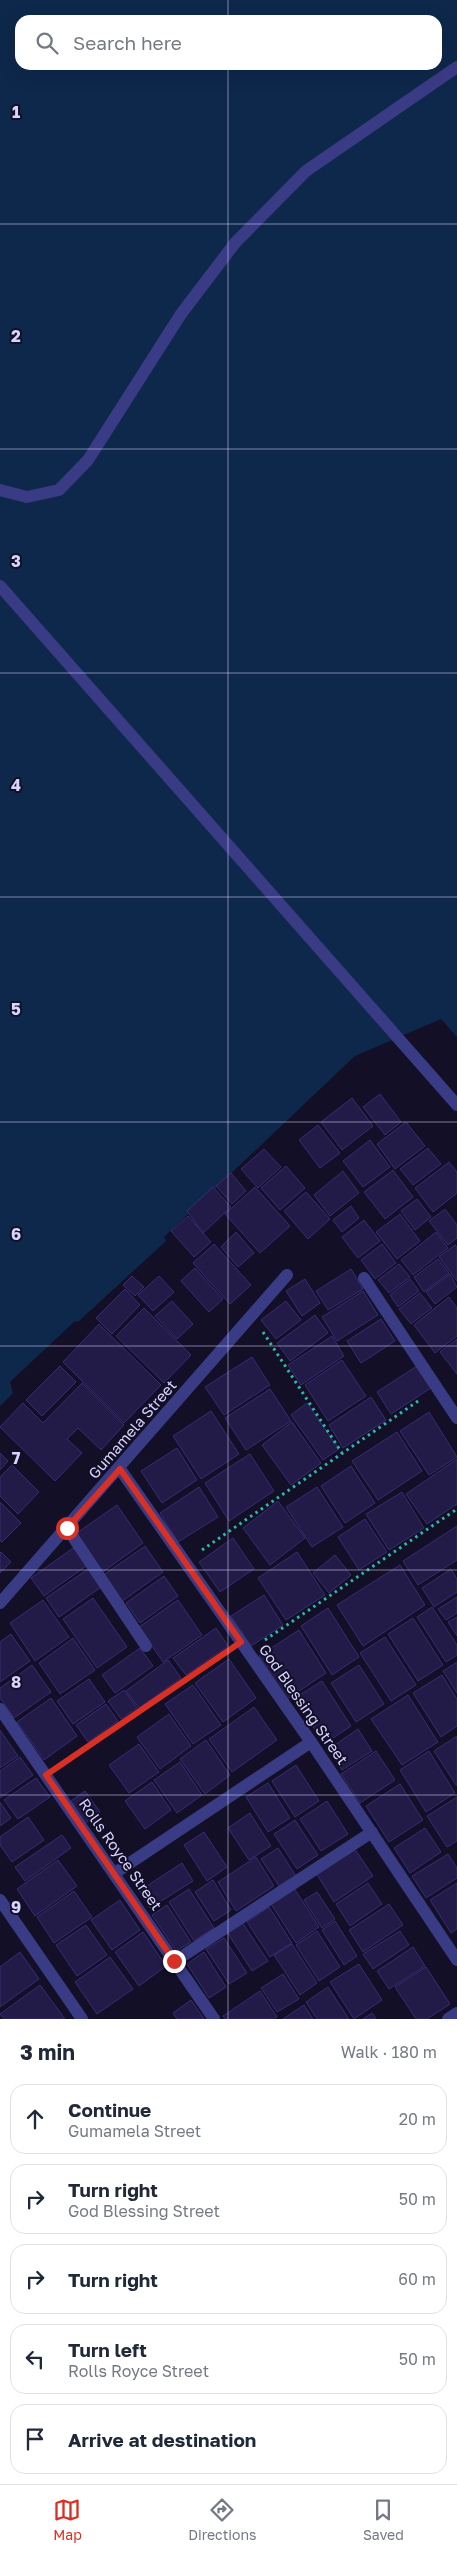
<!DOCTYPE html>
<meta charset="utf-8">
<style>
body{margin:0;font-family:"Golos Text",sans-serif;background:#f6f6f7;color:#1f2937}
.stop{position:absolute;width:15px;height:15px;margin:-11px;border:4px solid #d93025;border-radius:50%;background:#fff}
.stop.end{background:#d93025;border-color:#fff;box-shadow:0 1px 5px #0008}
.list{margin:0;padding:0;list-style:none}
h2{display:flex;justify-content:space-between;align-items:center;height:65px;margin:0;padding:0 20px;font-size:21px}
h2 small{font-size:16px;font-weight:400;color:#747a83}
.list li{display:grid;grid-template-columns:32px 1fr auto;gap:15px;align-items:center;box-sizing:border-box;height:70px;margin:0 10px 10px;padding:0 10px;border:1px solid #e0e1e3;border-radius:15px}
.list b{display:block;font-size:19px;white-space:nowrap}
.list p{margin:0;font-size:16px;white-space:nowrap;color:#747a83}
.list em{font-size:16px;font-style:normal;color:#747a83}
.icon{flex:none;width:28px;height:28px;fill:none;stroke:currentColor;stroke-width:2;stroke-linecap:round;stroke-linejoin:round}
.map{position:relative;flex:none;width:457px;height:2019px;overflow:hidden}
.search{position:absolute;background:#fff;box-shadow:0 5px 20px #0002;left:15px;right:15px;top:15px;height:55px;display:flex;align-items:center;gap:12px;box-sizing:border-box;padding:0 18px;border-radius:15px;color:#747a83;font-size:19px}
.sheet{height:465px;background:#fff}
nav{display:flex;justify-content:space-around;align-items:center;box-sizing:border-box;height:70px;border-top:1px solid #e0e1e3;background:#fff;font-size:14px;color:#747a83}
nav a{display:grid;justify-items:center;gap:2px}
nav .on{color:#d93025}
.map>svg:first-child{display:block}
.water{fill:#0e284b;fill-rule:evenodd}
.building{fill:#221b47;stroke:#372d73}
.lines{fill:none;stroke-linecap:round;stroke-linejoin:round}
.path{stroke:#2fb7a8;stroke-width:3;stroke-dasharray:2.5 4;stroke-linecap:butt}
.service{stroke:#3a3b85;stroke-width:12}
.minor{stroke:#3a3b85;stroke-width:12}
.route{stroke:#d93025;stroke-width:6}
.grid{fill:none;stroke:#d7d4ff;stroke-width:1;stroke-opacity:0.55}
.labels{text-anchor:middle;dominant-baseline:central;stroke-width:4;stroke-linejoin:round;paint-order:stroke}
.street-label{font-size:15px;fill:#d7d4ff;stroke:#120f26}
.grid-label{font-size:16px;text-anchor:middle;font-weight:bold;fill:#d7d4ff;stroke:#120f26;stroke-width:4;stroke-linejoin:round;paint-order:stroke}
</style>
<div class="map">
<svg width="457" height="2019" viewBox="0 0 457 2019">
<rect width="100%" height="100%" fill="#120f26"/>
<path class="water" d="M0 0H457V1037L441 1019 355 1056 164 1237 166 1241 78 1322 75 1321 10 1382 13 1393 0 1406ZM20 20H437V65H20Z"/>
<g class="building">
<path d="M380 1094 401 1122 385 1135 363 1107Z"/>
<path d="M352 1098 373 1126 342 1150 321 1122Z"/>
<path d="M406 1122 425 1146 395 1169 377 1144Z"/>
<path d="M318 1125 340 1153 320 1168 299 1140Z"/>
<path d="M370 1140 390 1167 363 1187 343 1161Z"/>
<path d="M428 1148 441 1164 413 1185 400 1169Z"/>
<path d="M264 1149 281 1167 258 1188 241 1169Z"/>
<path d="M449 1162 457 1172V1193L433 1212 415 1188Z"/>
<path d="M286 1166 305 1188 280 1210 261 1188Z"/>
<path d="M393 1170 413 1197 385 1219 364 1192Z"/>
<path d="M343 1171 359 1193 330 1216 314 1195Z"/>
<path d="M231 1173 246 1191 232 1204 216 1186Z"/>
<path d="M213 1187 231 1207 203 1233 187 1211Z"/>
<path d="M255 1187 290 1226 260 1253 225 1214Z"/>
<path d="M306 1192 330 1219 308 1239 284 1211Z"/>
<path d="M417 1199 431 1217 415 1230 401 1211Z"/>
<path d="M351 1206 359 1218 342 1232 333 1220Z"/>
<path d="M445 1209 457 1225V1238L448 1245 429 1221Z"/>
<path d="M400 1214 420 1241 397 1259 376 1232Z"/>
<path d="M188 1216 211 1242 194 1257 171 1231Z"/>
<path d="M364 1220 380 1241 358 1258 342 1237Z"/>
<path d="M236 1232 254 1253 238 1267 221 1247Z"/>
<path d="M436 1232 448 1248 413 1275 401 1260Z"/>
<path d="M214 1244 251 1285 230 1304 193 1263Z"/>
<path d="M382 1244 396 1263 375 1279 361 1260Z"/>
<path d="M455 1245 457 1247V1281L439 1257Z"/>
<path d="M438 1259 449 1273 424 1292 414 1277Z"/>
<path d="M399 1264 410 1277 389 1293 378 1280Z"/>
<path d="M195 1268 223 1299 209 1312 181 1281Z"/>
<path d="M351 1269 363 1289 328 1310 316 1291Z"/>
<path d="M450 1274 457 1287 435 1304 426 1292Z"/>
<path d="M132 1276 144 1287 135 1296 123 1285Z"/>
<path d="M159 1276 174 1292 153 1311 138 1295Z"/>
<path d="M305 1279 320 1303 302 1316 286 1291Z"/>
<path d="M410 1279 419 1291 398 1307 390 1295Z"/>
<path d="M125 1289 140 1305 112 1334 96 1318Z"/>
<path d="M363 1291 378 1315 337 1341 322 1317Z"/>
<path d="M420 1293 432 1308 411 1324 399 1309Z"/>
<path d="M449 1297 457 1308V1336L435 1353 414 1325Z"/>
<path d="M172 1301 193 1324 177 1339 155 1316Z"/>
<path d="M286 1301 301 1320 276 1339 261 1320Z"/>
<path d="M144 1308 191 1355 164 1383 116 1336Z"/>
<path d="M315 1315 328 1333 290 1361 277 1343Z"/>
<path d="M381 1319 395 1341 361 1363 347 1341Z"/>
<path d="M99 1324 161 1385 124 1423 63 1362Z"/>
<path d="M332 1336 344 1356 301 1385 288 1365Z"/>
<path d="M457 1339V1374L440 1352Z"/>
<path d="M252 1357 270 1385 224 1415 205 1387Z"/>
<path d="M342 1360 366 1396 328 1421 305 1385Z"/>
<path d="M60 1366 76 1382 42 1416 26 1400Z"/>
<path d="M417 1366 431 1388 391 1414 377 1392Z"/>
<path d="M82 1383 124 1425 101 1450 78 1428 67 1439 82 1453 55 1481 0 1427 23 1403 43 1423Z"/>
<path d="M270 1389 291 1421 246 1450 225 1418Z"/>
<path d="M371 1397 386 1420 343 1448 329 1425Z"/>
<path d="M307 1403 339 1449 323 1460 291 1415Z"/>
<path d="M211 1411 239 1454 201 1479 173 1436Z"/>
<path d="M429 1412 457 1457 429 1475 400 1431Z"/>
<path d="M292 1422 321 1463 291 1485 262 1445Z"/>
<path d="M397 1432 422 1471 378 1500 352 1461Z"/>
<path d="M177 1448 197 1480 162 1503 141 1471Z"/>
<path d="M0 1453 8 1461 0 1470Z"/>
<path d="M250 1454 274 1491 229 1521 205 1483Z"/>
<path d="M457 1459V1504L427 1524 406 1494Z"/>
<path d="M12 1465 39 1492 18 1514 0 1496V1477Z"/>
<path d="M351 1466 375 1503 345 1523 321 1486Z"/>
<path d="M199 1487 218 1517 178 1542 160 1513Z"/>
<path d="M317 1487 343 1527 312 1547 286 1507Z"/>
<path d="M402 1492 424 1528 389 1550 366 1514Z"/>
<path d="M278 1501 305 1538 270 1565 243 1528Z"/>
<path d="M0 1502 21 1523 2 1542 0 1541Z"/>
<path d="M117 1505 143 1543 100 1574 74 1535Z"/>
<path d="M365 1519 387 1552 359 1570 338 1537Z"/>
<path d="M457 1526V1560L418 1585 403 1561Z"/>
<path d="M233 1538 254 1569 220 1592 199 1562Z"/>
<path d="M76 1546 89 1564 44 1596 31 1578Z"/>
<path d="M145 1546 163 1572 121 1602 102 1576Z"/>
<path d="M1 1552 11 1562 0 1573V1553Z"/>
<path d="M297 1552 325 1595 286 1620 258 1578Z"/>
<path d="M335 1555 351 1575 329 1593 313 1573Z"/>
<path d="M400 1565 425 1605 363 1646 337 1605Z"/>
<path d="M88 1569 101 1587 59 1617 46 1598Z"/>
<path d="M451 1569 457 1579V1592L434 1607 422 1588Z"/>
<path d="M164 1576 178 1596 140 1623 126 1603Z"/>
<path d="M264 1595 283 1625 251 1646 231 1616Z"/>
<path d="M457 1597V1613L446 1620 438 1609Z"/>
<path d="M93 1598 127 1647 97 1668 63 1619Z"/>
<path d="M43 1600 69 1637 35 1661 10 1623Z"/>
<path d="M178 1600 202 1635 163 1662 139 1627Z"/>
<path d="M432 1607 457 1645V1655L446 1662 417 1617Z"/>
<path d="M328 1608 359 1657 332 1675 301 1626Z"/>
<path d="M457 1617V1636L448 1622Z"/>
<path d="M413 1618 443 1665 418 1681 388 1634Z"/>
<path d="M216 1628 228 1646 186 1675 173 1658Z"/>
<path d="M299 1630 326 1673 287 1699 259 1656Z"/>
<path d="M11 1634 30 1661 0 1682V1642Z"/>
<path d="M385 1637 416 1685 391 1701 360 1653Z"/>
<path d="M73 1638 95 1670 60 1694 39 1663Z"/>
<path d="M140 1648 153 1666 115 1693 102 1675Z"/>
<path d="M229 1659 256 1698 223 1722 195 1683Z"/>
<path d="M168 1660 181 1678 139 1708 126 1691Z"/>
<path d="M457 1662V1693L443 1671Z"/>
<path d="M32 1665 51 1692 14 1718 0 1698V1688Z"/>
<path d="M359 1665 384 1704 356 1722 331 1683Z"/>
<path d="M442 1675 457 1699V1726L441 1737 413 1693Z"/>
<path d="M89 1679 105 1702 73 1724 57 1701Z"/>
<path d="M322 1681 351 1726 324 1744 295 1698Z"/>
<path d="M193 1685 221 1725 193 1744 165 1704Z"/>
<path d="M124 1690 137 1708 121 1719 108 1701Z"/>
<path d="M408 1695 438 1742 402 1765 371 1719Z"/>
<path d="M51 1698 77 1736 44 1760 17 1722Z"/>
<path d="M106 1704 118 1721 88 1742 76 1725Z"/>
<path d="M254 1707 277 1740 232 1772 209 1739Z"/>
<path d="M169 1714 191 1746 160 1769 137 1737Z"/>
<path d="M358 1729 372 1751 342 1770 329 1749Z"/>
<path d="M0 1730 18 1756 0 1768Z"/>
<path d="M457 1736V1785H456L434 1751Z"/>
<path d="M206 1740 230 1775 205 1794 180 1759Z"/>
<path d="M139 1744 159 1772 129 1793 109 1765Z"/>
<path d="M376 1751 395 1780 360 1803 341 1774Z"/>
<path d="M429 1751 455 1793 426 1812 400 1770Z"/>
<path d="M20 1757 33 1775 0 1798V1771Z"/>
<path d="M180 1762 202 1795 177 1813 154 1780Z"/>
<path d="M296 1765 319 1801 295 1817 272 1781Z"/>
<path d="M36 1778 50 1797 18 1819 4 1800Z"/>
<path d="M152 1782 171 1810 145 1829 125 1801Z"/>
<path d="M268 1783 290 1818 268 1832 246 1797Z"/>
<path d="M400 1784 423 1820 389 1842 366 1806Z"/>
<path d="M85 1791 100 1812 85 1823 71 1801Z"/>
<path d="M457 1797V1841L447 1847 427 1816Z"/>
<path d="M327 1801 348 1834 321 1851 300 1819Z"/>
<path d="M0 1802 11 1818 0 1826Z"/>
<path d="M250 1813 271 1846 249 1860 228 1828Z"/>
<path d="M28 1817 44 1840 12 1862 0 1845V1837Z"/>
<path d="M295 1820 318 1855 297 1869 274 1834Z"/>
<path d="M425 1828 441 1852 410 1873 394 1848Z"/>
<path d="M204 1832 227 1867 207 1881 184 1845Z"/>
<path d="M62 1835 71 1848 25 1881 15 1867Z"/>
<path d="M278 1848 296 1876 279 1886 261 1859Z"/>
<path d="M354 1848 373 1876 334 1902 316 1873Z"/>
<path d="M448 1854 457 1868V1878L426 1898 412 1876Z"/>
<path d="M256 1857 274 1886 236 1911 218 1882Z"/>
<path d="M58 1860 77 1886 35 1916 17 1889Z"/>
<path d="M182 1863 193 1881 150 1908 139 1891Z"/>
<path d="M213 1880 231 1910 214 1921 195 1892Z"/>
<path d="M368 1883 382 1904 350 1926 336 1904Z"/>
<path d="M457 1883V1929L451 1933 430 1900Z"/>
<path d="M294 1888 319 1927 296 1943 271 1904Z"/>
<path d="M189 1889 214 1928 194 1941 169 1902Z"/>
<path d="M74 1891 92 1917 54 1943 37 1917Z"/>
<path d="M317 1892 335 1919 322 1928 304 1900Z"/>
<path d="M120 1900 140 1930 112 1950 91 1920Z"/>
<path d="M389 1904 403 1925 363 1952 349 1930Z"/>
<path d="M167 1905 191 1942 176 1951 152 1915Z"/>
<path d="M269 1907 292 1943 270 1957 247 1922Z"/>
<path d="M335 1921 357 1956 344 1965 322 1930Z"/>
<path d="M242 1922 268 1961 252 1971 227 1932Z"/>
<path d="M86 1925 107 1955 77 1976 56 1945Z"/>
<path d="M317 1931 340 1967 319 1981 296 1945Z"/>
<path d="M400 1931 409 1945 373 1969 363 1954Z"/>
<path d="M143 1932 166 1966 139 1986 115 1952Z"/>
<path d="M224 1938 247 1973 229 1984 206 1949Z"/>
<path d="M292 1944 317 1983 300 1995 274 1955Z"/>
<path d="M413 1947 425 1966 389 1989 377 1971Z"/>
<path d="M20 1952 39 1979 0 2007V1967Z"/>
<path d="M204 1952 226 1987 209 1998 187 1964Z"/>
<path d="M110 1957 133 1989 97 2014 75 1982Z"/>
<path d="M359 1964 382 2000 354 2019 330 1982Z"/>
<path d="M426 1967 450 2004 427 2019H416L395 1987Z"/>
<path d="M283 1974 299 1999 277 2012 261 1988Z"/>
<path d="M40 1985 65 2019H4L0 2014Z"/>
<path d="M328 1987 349 2019H317L306 2002Z"/>
<path d="M260 1991 277 2017 274 2019H225L223 2016Z"/>
<path d="M191 2000 204 2019H177L173 2013Z"/>
<path d="M304 2005 313 2019H283Z"/>
<path d="M372 2013 376 2019H363Z"/>
</g>
<g class="lines">
<g class="path">
<path d="M263 1332 342 1453"/>
<path d="M202 1550 421 1399"/>
<path d="M265 1640 457 1509"/>
<path d="M62 1765 224 1654"/>
</g>
<g class="service">
<path d="M0 490 27 497 59 490 88 460 181 314 235 243 306 171 457 67"/>
<path d="M67 1528 146 1646"/>
</g>
<g class="minor">
<path d="M0 586 457 1105"/>
<path d="M364 1278 457 1418"/>
<path d="M120 1469 311 1742 457 1960"/>
<path d="M0 1603 287 1275"/>
<path d="M0 1709 214 2019"/>
<path d="M115 1873 311 1742"/>
<path d="M0 1900 82 2019"/>
<path d="M175 1961 372 1832"/>
<path d="M448 2019 457 2013"/>
</g>
</g>
<g class="lines">
<path class="route" d="M67 1528 120 1469 241 1642 46 1775 174 1961"/>
</g>
<path class="grid" d="M228 0V20M228 65V2019M0 224H457M0 449H457M0 673H457M0 897H457M0 1122H457M0 1346H457M0 1570H457M0 1795H457"/>
<g class="labels">
<g class="street-label">
<text transform="translate(132 1429) rotate(-49)">Gumamela Street</text>
<text transform="translate(304 1704) rotate(55)">God Blessing Street</text>
<text transform="translate(121 1854) rotate(55)">Rolls Royce Street</text>
</g>
</g>
<g class="grid-label">
<text x="16" y="118">1</text>
<text x="16" y="342">2</text>
<text x="16" y="567">3</text>
<text x="16" y="791">4</text>
<text x="16" y="1015">5</text>
<text x="16" y="1240">6</text>
<text x="16" y="1464">7</text>
<text x="16" y="1688">8</text>
<text x="16" y="1913">9</text>
</g>
</svg>
<div class="stop" style="left:67px;top:1528px"></div>
<div class="stop end" style="left:174px;top:1961px"></div>
<div class="search"><svg class="icon" aria-label="search" viewBox="0 0 24 24"><circle cx="10" cy="10" r="6"/><path d="M15 15l6 6"/></svg>Search here</div>
</div>
<section class="sheet">
<h2>3 min<small>Walk · 180 m</small></h2>
<ul class="list">
<li><svg class="icon" aria-label="ahead" viewBox="0 0 24 24"><path d="M12 20V5M6 11l6-6 6 6"/></svg><div><b>Continue</b><p>Gumamela Street</p></div><em>20 m</em></li>
<li><svg class="icon" aria-label="right" viewBox="0 0 24 24"><path d="M7 20v-9h11M14 6l5 5-5 5"/></svg><div><b>Turn right</b><p>God Blessing Street</p></div><em>50 m</em></li>
<li><svg class="icon" aria-label="right" viewBox="0 0 24 24"><path d="M7 20v-9h11M14 6l5 5-5 5"/></svg><div><b>Turn right</b></div><em>60 m</em></li>
<li><svg class="icon" aria-label="left" viewBox="0 0 24 24"><path d="M17 20v-9H6M10 6l-5 5 5 5"/></svg><div><b>Turn left</b><p>Rolls Royce Street</p></div><em>50 m</em></li>
<li><svg class="icon" aria-label="arrive" viewBox="0 0 24 24"><path d="M6 21V4h12l-3 4 3 4H6"/></svg><div><b>Arrive at destination</b></div></li>
</ul>
</section>
<nav>
<a class="on"><svg class="icon" aria-label="map" viewBox="0 0 24 24"><path d="M3 6l6-2 6 2 6-2v14l-6 2-6-2-6 2zM9 4v14M15 6v14"/></svg>Map</a>
<a><svg class="icon" aria-label="directions" viewBox="0 0 24 24"><path d="M12 3l9 9-9 9-9-9zM9 14v-3h6M13 9l2 2-2 2"/></svg>Directions</a>
<a><svg class="icon" aria-label="saved" viewBox="0 0 24 24"><path d="M7 4h10v16l-5-4-5 4z"/></svg>Saved</a>
</nav>
